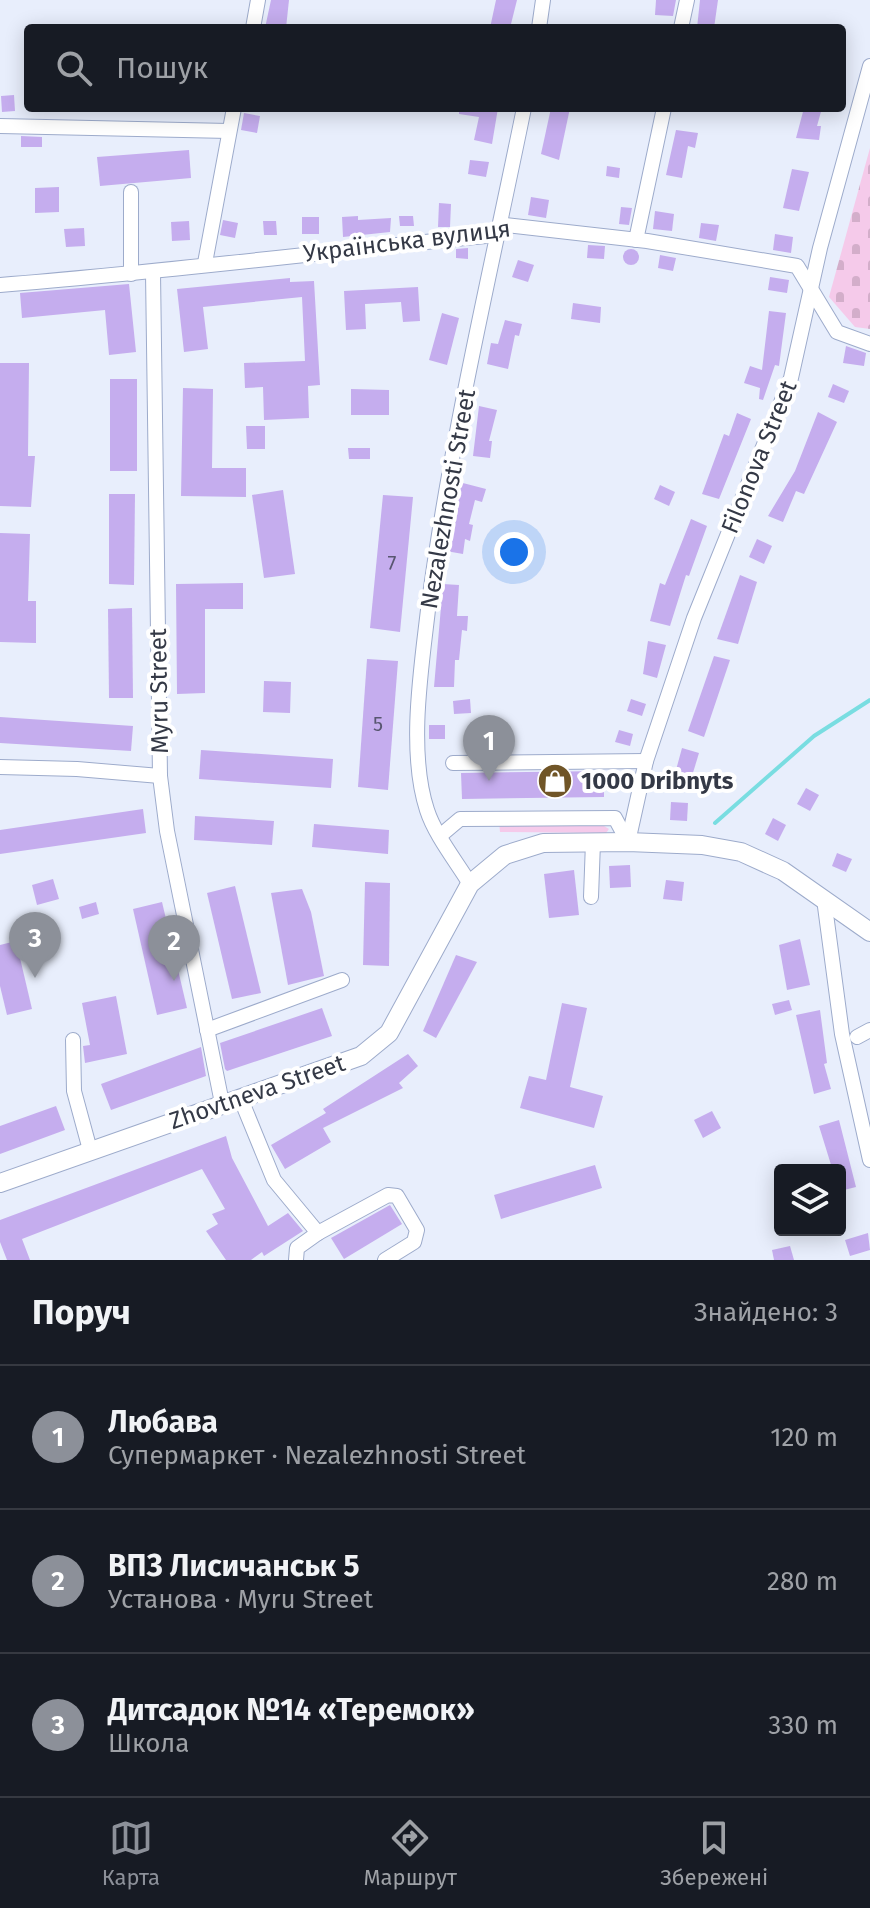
<!DOCTYPE html>
<html lang="uk">
<meta charset="utf-8">
<style>
body{margin:0;font-family:"Fira Sans",sans-serif;background:#20242c;color:#f1f3f6}
.controls{position:absolute;right:24px;bottom:24px;display:grid;overflow:hidden;border-radius:8px;box-shadow:0 4px 20px #0003}
.controls button{width:72px;height:72px;display:grid;place-items:center;padding:0;border:0;border-bottom:2px solid #363941;background:#171b24;color:#f1f3f6;font:40px sans-serif}
.you{position:absolute;left:514px;top:552px;width:28px;height:28px;margin:-20px;border:6px solid #fff;border-radius:50%;background:#1a73e8;box-shadow:0 0 0 12px #1a73e833}
.badge{display:grid;place-items:center;width:52px;height:52px;border-radius:50%;background:#8c9099;color:#fff;font-size:26px;font-weight:700}
.pin{position:absolute;translate:-50% -66px;filter:drop-shadow(0 2px 4px #0008)}
.pin::after{content:'';position:absolute;top:42px;width:28px;height:24px;background:inherit;clip-path:polygon(0 0,100% 0,50% 100%)}
.list{margin:0;padding:0;list-style:none}
h2{display:flex;justify-content:space-between;align-items:center;height:104px;margin:0;padding:0 32px;font-size:34px}
h2 small{font-size:26px;font-weight:400;color:#9ea1a6}
.list li{display:grid;grid-template-columns:52px 1fr auto;gap:24px;align-items:center;box-sizing:border-box;height:144px;padding:0 32px;border-top:2px solid #363941}
.list b{display:block;font-size:30px;white-space:nowrap}
.list p{margin:0;font-size:26px;white-space:nowrap;color:#9ea1a6}
.list em{font-size:26px;font-style:normal;color:#9ea1a6}
.icon{flex:none;width:44px;height:44px;fill:none;stroke:currentColor;stroke-width:2;stroke-linecap:round;stroke-linejoin:round}
.map{position:relative;flex:none;width:870px;height:1260px;overflow:hidden}
.search{position:absolute;background:#171b24;box-shadow:0 4px 20px #0003;left:24px;right:24px;top:24px;height:88px;display:flex;align-items:center;gap:20px;box-sizing:border-box;padding:0 28px;border-radius:8px;color:#9ea1a6;font-size:30px}
.sheet{height:536px;background:#171b24}
nav{display:flex;justify-content:space-around;align-items:center;box-sizing:border-box;height:112px;border-top:2px solid #363941;background:#171b24;font-size:22px;color:#9ea1a6}
nav a{display:grid;justify-items:center;gap:4px}
nav .on{color:#8c9099}
.map>svg:first-child{display:block}
.green{fill:#f5caea}
.cemetery{fill:url(#cemetery-stones)}
.lines{fill:none;stroke-linecap:round;stroke-linejoin:round}
.stream{stroke:#79dde1;stroke-width:4}
.building{fill:#c5adee}
.minor-casing{stroke:#9dabcb;stroke-width:16}
.major-casing{stroke:#9dabcb;stroke-width:20}
.minor{stroke:#fff;stroke-width:14}
.major{stroke:#fff;stroke-width:18}
.labels{text-anchor:middle;dominant-baseline:central;stroke-width:8;stroke-linejoin:round;paint-order:stroke}
.number-label{font-size:20px;fill:#585670}
.street-label{font-size:24px;fill:#343946;stroke:#fff}
.poi-label{font-size:24px;font-weight:bold;fill:#343946;stroke:#fff;text-anchor:start}
</style>
<div class="map">
<svg width="870" height="1260" viewBox="0 0 870 1260">
<defs>
<pattern id="cemetery-stones" width="16" height="16" patternUnits="userSpaceOnUse" patternTransform="scale(2)"><rect width="16" height="16" fill="#f5caea"/><path d="M2 7V4a2 2 0 0 1 4 0v3zM10 15v-3a2 2 0 0 1 4 0v3z" fill="#d3aeca"/></pattern>
</defs>
<rect width="100%" height="100%" fill="#e8eefc"/>
<path class="green" d="M499 822 599 823 609 829 606 833 500 832Z"/>
<path class="cemetery" d="M870 148V329L855 327 829 297Z"/>
<g class="lines">
<path class="stream" d="M715 823 814 736 870 700"/>
</g>
<g class="building">
<path d="M271 0H289L286 28H265Z"/>
<path d="M496 0H517L510 28H490Z"/>
<path d="M656 0H676L673 16 655 15Z"/>
<path d="M700 0H718L714 28H697Z"/>
<path d="M14 95 15 111 2 112 1 96Z"/>
<path d="M459 108H498L492 144 474 140 479 117 459 114Z"/>
<path d="M551 108H570L559 160 541 154Z"/>
<path d="M804 108H822L817 126H821L819 140 796 138Z"/>
<path d="M244 113 260 116 257 133 241 130Z"/>
<path d="M676 130 698 133 695 148 688 146 682 178 666 175Z"/>
<path d="M21 136 42 137V147H21Z"/>
<path d="M189 150 191 178 100 186 97 157Z"/>
<path d="M470 160 489 162 486 177 468 174Z"/>
<path d="M607 166 620 168 619 178 606 176Z"/>
<path d="M792 169 809 172 799 211 783 208Z"/>
<path d="M59 187V212L35 213V188Z"/>
<path d="M531 197 549 200 546 218 528 215Z"/>
<path d="M439 203 451 204 450 227H438Z"/>
<path d="M621 207 632 208 629 225 619 224Z"/>
<path d="M655 211 674 214 672 231 653 229Z"/>
<path d="M358 216V220L391 218 390 232 343 237 342 217Z"/>
<path d="M399 216H413L414 226H400Z"/>
<rect x="302" y="217" width="17" height="17"/>
<path d="M223 220 238 223 235 238 220 235Z"/>
<path d="M189 221 190 240 172 241 171 222Z"/>
<path d="M263 221H276L277 235H264Z"/>
<path d="M701 223 719 225 716 241 699 238Z"/>
<path d="M84 228 85 246 66 247 64 229Z"/>
<path d="M775 234 793 237 791 253 773 250Z"/>
<path d="M588 245 605 246 604 259 587 258Z"/>
<path d="M468 248V259L456 258V249Z"/>
<circle cx="631" cy="257" r="8"/>
<path d="M660 255 676 258 673 271 658 268Z"/>
<path d="M518 260 534 265 528 282 512 277Z"/>
<path d="M770 277 789 280 787 293 768 290Z"/>
<path d="M290 278V282L314 281 320 385 308 386 309 418 264 420 263 387 245 388 244 363 305 361 302 297 203 307 208 349 184 352 177 289Z"/>
<path d="M129 284 136 352 109 355 105 310 22 318 20 293Z"/>
<path d="M418 287 420 321 403 322 401 302 365 304 366 329 346 330 344 291Z"/>
<path d="M573 303 601 307 600 323 571 319Z"/>
<path d="M769 311 786 313 779 366 775 365 763 400 759 399 760 388 744 383 750 366 762 370Z"/>
<path d="M442 313 459 318 447 365 429 360Z"/>
<path d="M505 320 522 324 519 336 515 335 508 369 487 364 491 343 498 344Z"/>
<path d="M846 346 866 353 864 366 843 363Z"/>
<path d="M0 363H29L28 456H35L31 507 0 506Z"/>
<rect x="110" y="379" width="27" height="92"/>
<path d="M833 384 849 391 844 403 828 397Z"/>
<path d="M183 388 213 389 212 468H246V497L181 496Z"/>
<path d="M351 389 389 390V415H351Z"/>
<path d="M479 406 497 410 489 441H492L490 458 473 456Z"/>
<path d="M818 412 837 422 804 494 796 491 783 522 768 516 795 471Z"/>
<path d="M737 413 751 419 719 499 702 494 724 434 729 436Z"/>
<path d="M246 426H265V449H247Z"/>
<path d="M348 448H370V459H349Z"/>
<path d="M459 482 486 489 482 502 475 500 469 524 473 525 470 541 465 539 463 554 446 551Z"/>
<path d="M660 485 675 492 669 506 654 499Z"/>
<path d="M283 490 295 574 264 578 252 495Z"/>
<path d="M109 494H135L134 585 109 584Z"/>
<path d="M383 495 413 497 400 632 370 628Z"/>
<path d="M691 519 707 526 689 576 686 575 670 626 650 621 660 583 665 585Z"/>
<path d="M0 533 30 534 28 601H36V643L0 642Z"/>
<path d="M757 539 772 546 764 564 749 557Z"/>
<path d="M740 575 757 582 738 644 717 639Z"/>
<path d="M243 583V609H205V693L177 694 176 584Z"/>
<path d="M443 584 459 585 457 616H468L467 631 462 630 459 660H455L454 687H434Z"/>
<path d="M132 608 133 698H109L108 609Z"/>
<path d="M648 641 666 645 657 678 643 674Z"/>
<path d="M714 656 730 660 704 737 688 731Z"/>
<path d="M367 659 398 661 388 790 358 787Z"/>
<path d="M264 681 291 682 290 713 263 712Z"/>
<path d="M470 699 471 713 454 714 453 701Z"/>
<path d="M631 699 646 704 642 716 627 711Z"/>
<path d="M0 717 133 726 131 751 0 743Z"/>
<rect x="429" y="725" width="16" height="14"/>
<path d="M619 730 633 734 630 746 615 742Z"/>
<path d="M682 748 699 753 692 776 676 770Z"/>
<path d="M201 750 333 759 331 788 199 779Z"/>
<path d="M604 771V797L462 799 461 773Z"/>
<path d="M806 788 819 795 810 811 797 804Z"/>
<path d="M671 802 688 803 687 821 670 820Z"/>
<path d="M143 809 146 833 0 854V830Z"/>
<path d="M195 816 274 821 272 845 194 840Z"/>
<path d="M773 818 786 825 778 841 765 834Z"/>
<path d="M314 824 389 830 388 854 312 847Z"/>
<path d="M837 853 852 859 846 872 832 866Z"/>
<path d="M630 865 631 887 610 888 609 866Z"/>
<path d="M574 870 579 915 549 918 544 874Z"/>
<path d="M53 879 59 899 37 905 32 885Z"/>
<path d="M666 880 684 882 682 901 663 899Z"/>
<path d="M365 882 390 883 389 966 363 965Z"/>
<path d="M235 886 261 993 232 999 207 893Z"/>
<path d="M302 889 311 912 324 976 288 985 271 893Z"/>
<path d="M96 902 99 914 82 919 79 907Z"/>
<path d="M162 902 187 1008 157 1015 133 909Z"/>
<path d="M800 939 810 985 787 990 779 945Z"/>
<path d="M16 941 32 1009 7 1015 0 986V945Z"/>
<path d="M456 955 477 962 436 1038 423 1031Z"/>
<path d="M116 996 127 1054 85 1063 83 1046 90 1045 82 1003Z"/>
<path d="M789 1000 792 1010 775 1015 772 1004Z"/>
<path d="M562 1003 587 1008 570 1087 603 1096 594 1128 520 1108 529 1076 546 1080Z"/>
<path d="M322 1008 332 1036 227 1071 225 1069 220 1043Z"/>
<path d="M820 1010 827 1063 824 1064 831 1089 814 1094 796 1015Z"/>
<path d="M201 1047 206 1076 111 1110 101 1084Z"/>
<path d="M408 1054 418 1066 399 1083 403 1088 323 1128 331 1142 285 1169 271 1145 326 1113 323 1109Z"/>
<path d="M56 1106 65 1130 0 1154V1126Z"/>
<path d="M712 1111 721 1128 703 1138 694 1120Z"/>
<path d="M839 1120 856 1187 840 1191V1166L832 1168 819 1126Z"/>
<path d="M226 1136 232 1158 268 1226 288 1213 303 1231 264 1256 262 1252 251 1260H226L206 1231 218 1224 212 1214 225 1209 202 1169 22 1239 30 1260H7L0 1242V1220Z"/>
<path d="M595 1165 602 1188 501 1219 494 1195Z"/>
<path d="M390 1205 402 1224 344 1259 331 1238Z"/>
<path d="M868 1233 870 1250 850 1256 845 1240Z"/>
<path d="M790 1246 794 1260H774L772 1250Z"/>
</g>
<g class="lines">
<g class="minor-casing">
<g id="minor">
<path d="M253 28 258 0"/>
<path d="M539 28 543 0"/>
<path d="M681 28 687 0"/>
<path d="M0 126 229 131"/>
<path d="M131 192V274"/>
<path d="M636 240 664 108"/>
<path d="M205 263 234 108"/>
<path d="M153 273 160 776 167 831 222 1103"/>
<path d="M0 285C165 272 330 251 495 235L506 225 647 241 797 266 837 332 870 344"/>
<path d="M453 763 646 761"/>
<path d="M0 767 77 769 160 776"/>
<path d="M441 835 460 819 615 818 628 842"/>
<path d="M628 842 646 761 694 618 791 378 820 248 870 66"/>
<path d="M470 884C456 861 435 835 427 810 408 752 421 670 428 610 450 441 490 275 524 108"/>
<path d="M591 897 593 842"/>
<path d="M824 899 842 1034 870 1160"/>
<path d="M207 1030 342 980"/>
<path d="M857 1037 870 1030"/>
<path d="M73 1040 74 1091 90 1150"/>
<path d="M240 1097 274 1180 318 1233"/>
<path d="M296 1260 297 1248 318 1233 388 1195 397 1196 417 1230 414 1242 385 1260"/>
</g>
</g>
<g class="major-casing">
<path id="major" d="M0 1183 361 1056 389 1033 470 884 505 855 543 843 628 842 702 845 741 852 783 871 870 932"/>
</g>
<use href="#minor" class="minor"/>
<use href="#major" class="major"/>
</g>
<defs>
<g id="shop-disc" transform="scale(1.8)"><circle r="9.5" fill="#705527" stroke="#fff"/><path d="M-5-2.5h2.3a2.7 3.5 0 0 1 5.4 0H5L5.5 6h-11ZM-1.5-2.5h3a1.5 2.3 0 0 0-3 0Z" fill="#fff"/></g>
</defs>
<g fill-rule="evenodd">
<use href="#shop-disc" x="555" y="781"/>
</g>
<g class="labels">
<g class="number-label">
<text x="392" y="563">7</text>
<text x="378" y="724">5</text>
</g>
<g class="street-label">
<text transform="translate(407 241) rotate(-7)">Українська вулиця</text>
<text transform="translate(759 457) rotate(-68)">Filonova Street</text>
<text transform="translate(448 499) rotate(-80)">Nezalezhnosti Street</text>
<text transform="translate(159 691) rotate(-91)">Myru Street</text>
<text transform="translate(257 1092) rotate(-19)">Zhovtneva Street</text>
</g>
<g class="poi-label">
<text x="581" y="781">1000 Dribnyts</text>
</g>
</g>
</svg>
<div class="controls">
<button><svg class="icon" aria-label="layers" viewBox="0 0 24 24"><path d="M12 4l9 5-9 5-9-5zM3 14l9 5 9-5"/></svg></button>
</div>
<div class="you"></div>
<div class="pin badge" style="left:489px;top:781px">1</div>
<div class="pin badge" style="left:174px;top:981px">2</div>
<div class="pin badge" style="left:35px;top:978px">3</div>
<div class="search"><svg class="icon" aria-label="search" viewBox="0 0 24 24"><circle cx="10" cy="10" r="6"/><path d="M15 15l6 6"/></svg>Пошук</div>
</div>
<section class="sheet">
<h2>Поруч<small>Знайдено: 3</small></h2>
<ul class="list">
<li><span class="badge">1</span><div><b>Любава</b><p>Супермаркет · Nezalezhnosti Street</p></div><em>120 m</em></li>
<li><span class="badge">2</span><div><b>ВПЗ Лисичанськ 5</b><p>Установа · Myru Street</p></div><em>280 m</em></li>
<li><span class="badge">3</span><div><b>Дитсадок №14 «Теремок»</b><p>Школа</p></div><em>330 m</em></li>
</ul>
</section>
<nav>
<a class="on"><svg class="icon" aria-label="map" viewBox="0 0 24 24"><path d="M3 6l6-2 6 2 6-2v14l-6 2-6-2-6 2zM9 4v14M15 6v14"/></svg>Карта</a>
<a><svg class="icon" aria-label="directions" viewBox="0 0 24 24"><path d="M12 3l9 9-9 9-9-9zM9 14v-3h6M13 9l2 2-2 2"/></svg>Маршрут</a>
<a><svg class="icon" aria-label="saved" viewBox="0 0 24 24"><path d="M7 4h10v16l-5-4-5 4z"/></svg>Збережені</a>
</nav>
